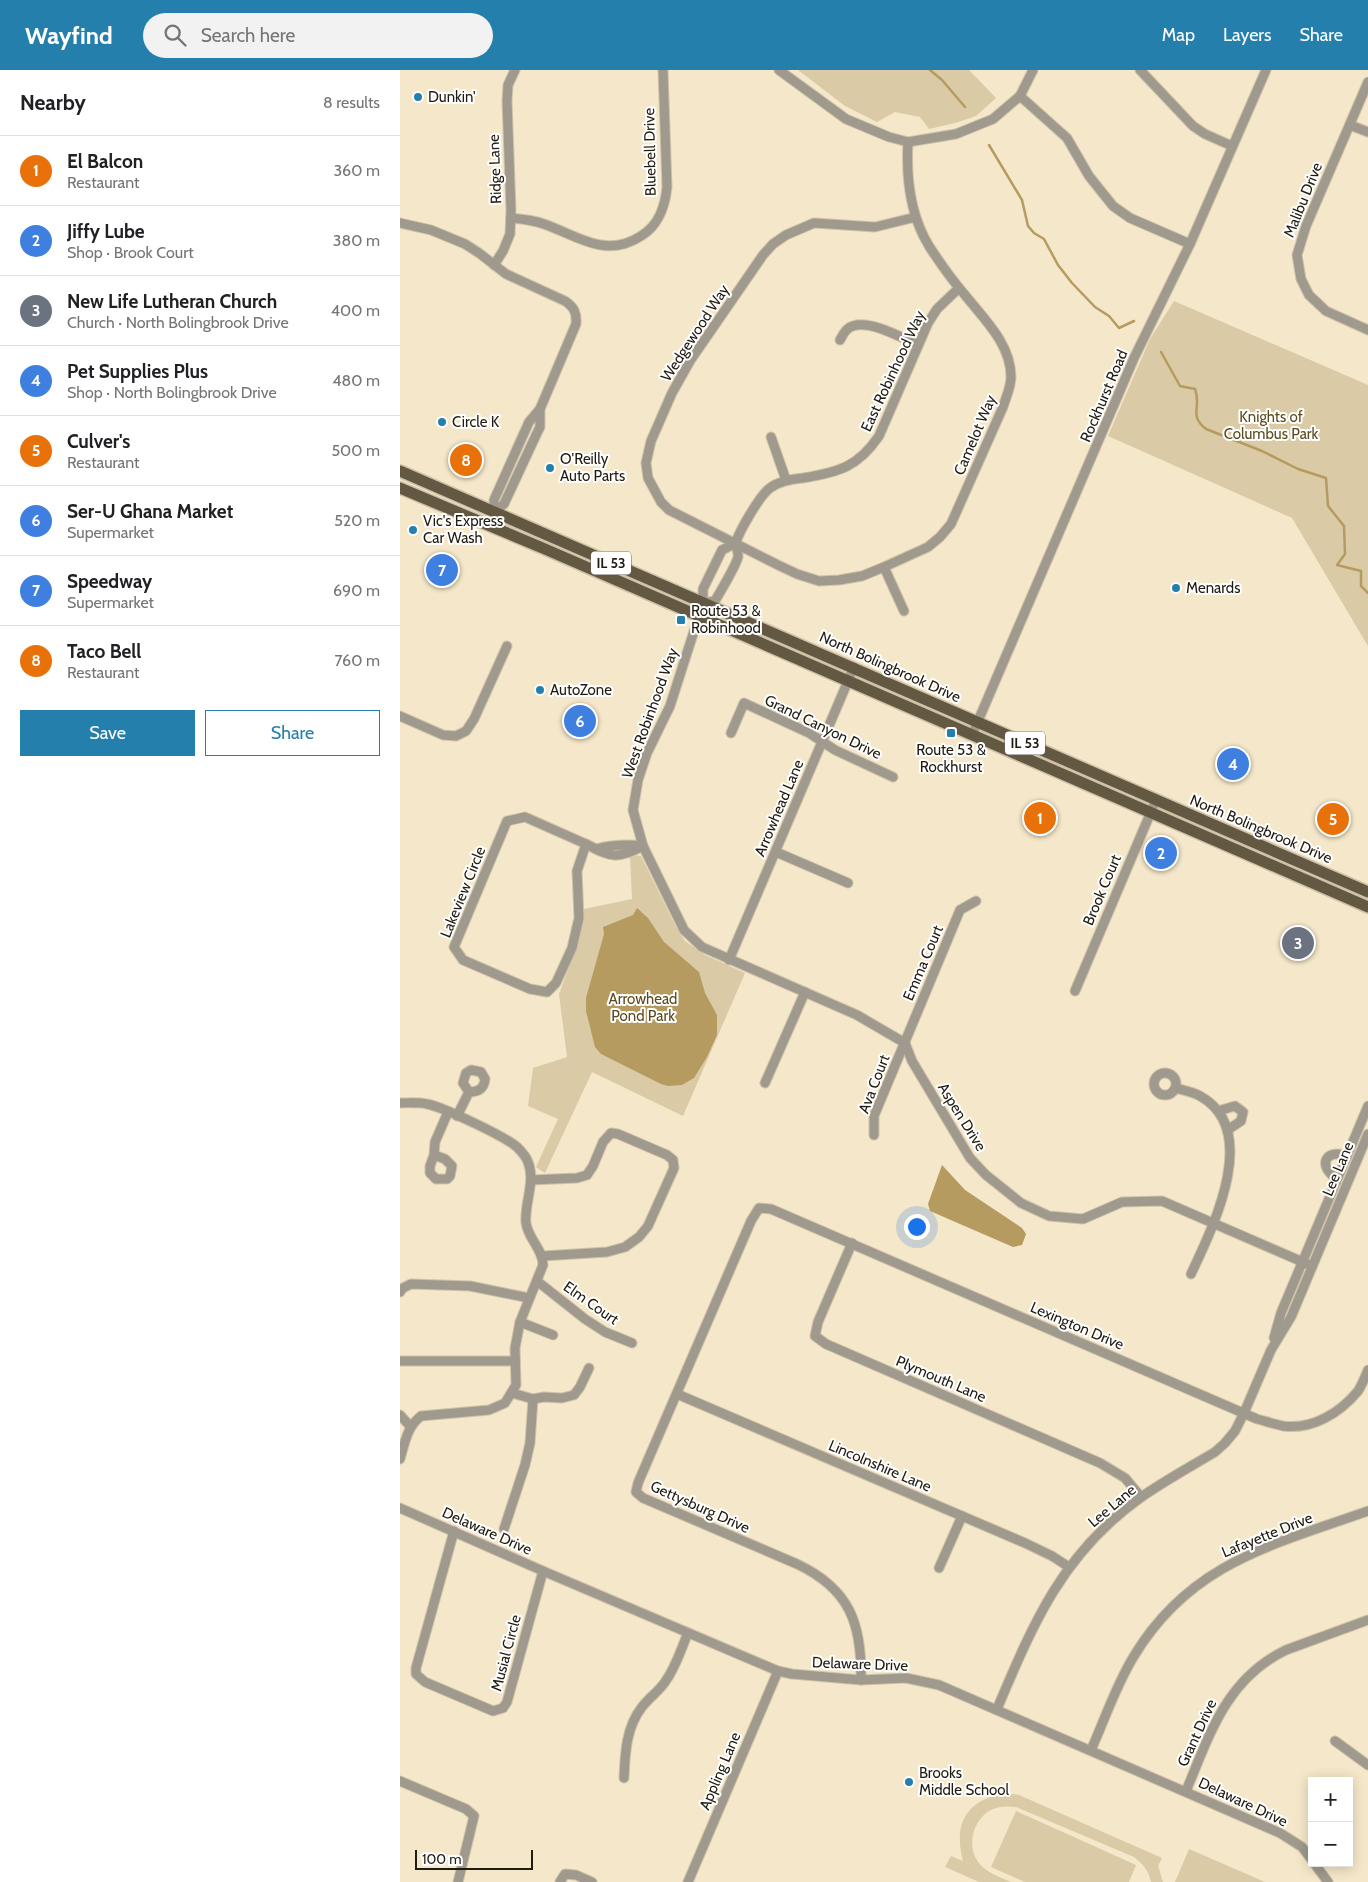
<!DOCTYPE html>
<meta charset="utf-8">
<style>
body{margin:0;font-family:Cabin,sans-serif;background:#f2f2f2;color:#202124}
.controls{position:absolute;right:15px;bottom:15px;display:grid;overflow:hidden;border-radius:0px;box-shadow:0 2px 12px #0003}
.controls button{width:45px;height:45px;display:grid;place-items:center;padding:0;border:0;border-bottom:1px solid #e0e0e0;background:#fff;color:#202124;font:25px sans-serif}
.scale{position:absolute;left:15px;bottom:12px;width:118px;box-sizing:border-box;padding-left:5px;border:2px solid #211c11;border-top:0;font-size:14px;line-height:18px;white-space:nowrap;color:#211c11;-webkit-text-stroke:4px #fff;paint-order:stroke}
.you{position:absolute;left:516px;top:1156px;width:18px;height:18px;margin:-12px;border:4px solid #fff;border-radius:50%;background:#1a73e8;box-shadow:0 0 0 8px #1a73e833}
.badge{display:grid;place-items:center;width:32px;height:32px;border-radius:50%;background:#257fad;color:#fff;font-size:16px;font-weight:700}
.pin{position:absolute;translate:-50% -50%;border:2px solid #fff;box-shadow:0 1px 5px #0006}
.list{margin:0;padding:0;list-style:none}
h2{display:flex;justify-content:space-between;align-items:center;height:65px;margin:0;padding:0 20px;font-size:21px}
h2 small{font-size:16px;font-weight:400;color:#757577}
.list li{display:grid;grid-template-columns:32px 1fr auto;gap:15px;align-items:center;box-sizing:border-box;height:70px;padding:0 20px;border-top:1px solid #e0e0e0}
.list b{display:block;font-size:19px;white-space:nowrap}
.list p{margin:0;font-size:16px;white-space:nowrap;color:#757577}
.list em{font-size:16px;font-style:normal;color:#757577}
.actions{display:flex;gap:10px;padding:15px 20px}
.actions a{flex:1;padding:11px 0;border:1px solid #257fad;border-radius:0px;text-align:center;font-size:18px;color:#257fad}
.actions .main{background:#257fad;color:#fff}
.icon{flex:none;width:28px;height:28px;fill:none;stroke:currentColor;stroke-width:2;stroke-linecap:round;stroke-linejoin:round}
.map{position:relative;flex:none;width:968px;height:1812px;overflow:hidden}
header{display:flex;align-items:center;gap:30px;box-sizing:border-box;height:70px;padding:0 25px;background:#257fad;color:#fff}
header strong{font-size:24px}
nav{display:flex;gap:28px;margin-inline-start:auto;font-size:18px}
.search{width:350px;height:45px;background:#f2f2f2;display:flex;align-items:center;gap:12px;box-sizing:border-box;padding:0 18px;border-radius:28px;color:#757577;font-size:19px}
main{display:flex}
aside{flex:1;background:#fff}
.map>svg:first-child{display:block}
.green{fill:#dacaa6}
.water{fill:#b69b61}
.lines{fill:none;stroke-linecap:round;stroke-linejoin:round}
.stream{stroke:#b69b61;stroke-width:2.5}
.minor-casing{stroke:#cfc2a8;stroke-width:11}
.major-casing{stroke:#cfc2a8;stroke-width:14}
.minor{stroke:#9f9a8d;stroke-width:9}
.major{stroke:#635943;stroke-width:11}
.poi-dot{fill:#257fad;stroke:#fff;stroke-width:2}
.labels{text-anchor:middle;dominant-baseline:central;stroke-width:4;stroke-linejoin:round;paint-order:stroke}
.shield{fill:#fff;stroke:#646058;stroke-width:1}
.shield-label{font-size:14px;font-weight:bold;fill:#211c11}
.poi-label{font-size:15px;fill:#211c11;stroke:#fff;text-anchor:start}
.street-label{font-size:15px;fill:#211c11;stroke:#fff}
.park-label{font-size:15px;fill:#5d4a1c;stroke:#fff}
</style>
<header>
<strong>Wayfind</strong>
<div class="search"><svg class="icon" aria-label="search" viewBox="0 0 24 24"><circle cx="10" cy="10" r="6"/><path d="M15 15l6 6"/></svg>Search here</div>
<nav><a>Map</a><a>Layers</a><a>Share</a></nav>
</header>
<main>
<aside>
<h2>Nearby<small>8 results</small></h2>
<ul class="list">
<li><span class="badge" style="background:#e8710a">1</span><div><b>El Balcon</b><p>Restaurant</p></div><em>360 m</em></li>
<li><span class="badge" style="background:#3f7fe0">2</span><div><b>Jiffy Lube</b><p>Shop · Brook Court</p></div><em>380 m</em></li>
<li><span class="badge" style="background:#6b7280">3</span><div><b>New Life Lutheran Church</b><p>Church · North Bolingbrook Drive</p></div><em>400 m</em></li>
<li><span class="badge" style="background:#3f7fe0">4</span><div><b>Pet Supplies Plus</b><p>Shop · North Bolingbrook Drive</p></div><em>480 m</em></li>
<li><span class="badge" style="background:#e8710a">5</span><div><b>Culver's</b><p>Restaurant</p></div><em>500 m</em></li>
<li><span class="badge" style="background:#3f7fe0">6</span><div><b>Ser-U Ghana Market</b><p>Supermarket</p></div><em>520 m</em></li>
<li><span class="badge" style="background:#3f7fe0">7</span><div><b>Speedway</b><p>Supermarket</p></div><em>690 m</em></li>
<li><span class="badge" style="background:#e8710a">8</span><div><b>Taco Bell</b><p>Restaurant</p></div><em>760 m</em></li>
</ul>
<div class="actions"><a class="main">Save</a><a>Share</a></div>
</aside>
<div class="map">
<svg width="968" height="1812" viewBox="0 0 968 1812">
<rect width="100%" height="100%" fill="#f5e7c9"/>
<g class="green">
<path d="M398 0H569L596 28 576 46 555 53 529 59 520 47 495 42 477 52 445 36Z"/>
<path d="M774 231 968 315V576L892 448 708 366 750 269Z"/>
<path d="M234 785 241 786 275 855 285 871 305 885 345 903 283 1046 192 1002 145 1103 136 1097 158 1049 128 1036 133 998 167 987 159 924 179 870 183 853 184 839 232 829 230 786Z"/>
<path d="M604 1723 619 1725 762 1788 758 1796 763 1812H751C749 1801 743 1794 734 1787L616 1737C608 1736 600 1736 593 1739 573 1748 566 1775 578 1792 586 1803 600 1807 611 1812H579L545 1797 551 1786 563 1791C553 1754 566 1731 604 1723Z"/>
<path d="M616 1741 736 1795 729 1812H625L591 1797Z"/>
<path d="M789 1779 865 1812H775Z"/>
</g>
<g class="water">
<path d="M237 838 248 848 264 872 299 902 305 923 317 945V965L307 987 294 1008 282 1015 268 1016 261 1014 201 984 195 977 186 941V928L204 864 203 857 233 845Z"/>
<path d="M542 1095 565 1120 622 1158 626 1164 622 1175 613 1177 530 1141 528 1134Z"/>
</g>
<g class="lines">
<g class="stream">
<path d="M530 0 542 10 565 37"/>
<path d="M589 75 622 130 628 156 634 163 644 169 658 195 672 213 695 237 709 246 719 258 734 251"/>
<path d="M761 282 780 316 795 319C802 337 788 345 806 359L862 381 898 399 926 408 928 436 944 456 945 484 937 495 961 501V516L968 523"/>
</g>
<g class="minor-casing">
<g id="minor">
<path d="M379 0 446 49 489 67 508 72 556 64 593 49 620 26 633 0"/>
<path d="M740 0 793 56 805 64 832 76"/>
<path d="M968 12 906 156 897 185 901 209 909 225 926 241 968 260"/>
<path d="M620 26 667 68 689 106 713 136 730 148 790 174"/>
<path d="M950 55 968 62"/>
<path d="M508 72C506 107 510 145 529 176 540 193 552 210 565 225 584 249 611 274 611 307 611 317 606 327 603 337L551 454 540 467 528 477 484 497 462 506 439 510 419 511 397 504 378 495 269 440 261 432 248 408 246 393 251 371 272 323 290 291 363 185 373 174 386 165 414 153 475 157 516 147"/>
<path d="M111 148C122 149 133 150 144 154 178 166 206 189 241 166 259 155 265 137 267 117L263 0"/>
<path d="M0 153 31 160 65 174 79 183 106 204 165 231C174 237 177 243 176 254L140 339 129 352 94 430V442"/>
<path d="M94 195 103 181 110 164 111 140 107 31 108 15 115 0"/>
<path d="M440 270C443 264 447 257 453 256 471 250 502 268 518 275"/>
<path d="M371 367 386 410"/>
<path d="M94 442 104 434 137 363 140 357V339"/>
<path d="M336 473 322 480 303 519V533L270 636 247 683 238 710 233 740 243 776 284 860 302 877 457 945 505 973 512 991 570 1088 586 1105 621 1133 649 1146 683 1149 722 1132 762 1131 912 1196"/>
<path d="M484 497 504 541"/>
<path d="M304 533 315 531C320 522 336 496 338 487 339 482 335 477 336 472 340 460 360 425 370 418 379 411 392 409 403 408 439 402 458 397 479 366L528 253 537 239 559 218"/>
<path d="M0 646 43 665 56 666 66 661 74 649 107 576"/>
<path d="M331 663 344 633 409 663 435 680 493 707"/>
<path d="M572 665 734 288 790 174 866 0"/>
<path d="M125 747 186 774 177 801 179 848 172 878 156 913 147 922 130 919 63 890 54 877 107 751Z"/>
<path d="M186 774C211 787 217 790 243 776"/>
<path d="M196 779C211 775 227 774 243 776"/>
<path d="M376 782 448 813"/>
<path d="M329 890 454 597"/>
<path d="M675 921 756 730"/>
<circle cx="765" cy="1014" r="11"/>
<path d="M365 1013 405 922"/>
<path d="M775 1018C783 1020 793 1022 800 1026 862 1060 812 1159 791 1204"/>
<path d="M0 1033C9 1033 18 1032 27 1034 43 1037 104 1066 117 1077 121 1081 126 1086 128 1092 136 1112 124 1133 126 1153 128 1169 143 1179 143 1195L120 1252 115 1278 116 1315 105 1333 89 1340 21 1346C7 1357 5 1372 0 1389"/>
<path d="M818 1041 835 1036 843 1042 841 1051 829 1059"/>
<path d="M57 1046 69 1022C78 1022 84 1019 85 1009L81 1002 71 1000 66 1003 63 1013 69 1022"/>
<path d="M474 1065V1046L560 840 576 831"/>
<path d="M34 1085 45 1089 52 1096 50 1106 47 1109H36L30 1103V1096L34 1085 35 1072 48 1042"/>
<path d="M937 1109C917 1096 925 1078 947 1086"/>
<path d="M131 1110 177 1108 187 1105 193 1096 203 1072 211 1063 218 1064 267 1085 273 1090 274 1098 248 1156 239 1167 225 1177 207 1182 143 1186"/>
<path d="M452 1173 418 1252 415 1266 426 1274 700 1393 725 1408 741 1427"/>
<path d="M137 1211 185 1249 205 1262 232 1273"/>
<path d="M0 1222 3 1218 11 1214 70 1216 129 1228"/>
<path d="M120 1252 153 1265"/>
<path d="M874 1268 881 1243 968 1036"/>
<path d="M0 1291H115"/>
<path d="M112 1323 133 1329 144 1327 162 1328 174 1325 180 1317 189 1298"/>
<path d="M277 1324 625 1473 652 1486 669 1497"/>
<path d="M0 1345 10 1356"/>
<path d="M0 1438 143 1501 378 1601 392 1604 461 1610 506 1608 539 1615 880 1763 902 1777 912 1790"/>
<path d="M104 1459 125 1395 130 1373 133 1329"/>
<path d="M54 1461 16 1598V1604L25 1612 93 1641 103 1638 107 1632 143 1501"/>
<path d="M539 1498 562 1446"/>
<path d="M461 1610C462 1554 450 1519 397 1494L243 1428 236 1422 238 1413 351 1151 359 1138 371 1139 857 1349C865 1351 874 1354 883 1356 912 1360 940 1343 958 1321 962 1315 965 1307 968 1300"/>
<path d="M597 1639C633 1554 662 1484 740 1428 764 1411 790 1397 815 1382L825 1373 835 1361 844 1343 871 1280 891 1247 968 1064"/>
<path d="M935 1671 968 1695"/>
<path d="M691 1680C705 1649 716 1615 734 1586 790 1493 872 1475 968 1441"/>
<path d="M224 1708C225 1684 226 1657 242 1637 249 1628 259 1621 265 1612 276 1597 281 1579 288 1563"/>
<path d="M0 1711 66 1739 74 1746 58 1812"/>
<path d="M786 1721C810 1664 826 1609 886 1580L968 1550"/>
<path d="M914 1793 928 1812"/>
<path d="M160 1812 165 1804 176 1805 192 1812"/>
<path d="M288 1812 378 1601"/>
</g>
</g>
<g class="major-casing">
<g id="major">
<path d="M0 401 968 822"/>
<path d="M0 418 145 479 968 837"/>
</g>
</g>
<use href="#minor" class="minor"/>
<use href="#major" class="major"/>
</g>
<g class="poi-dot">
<circle cx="18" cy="27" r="5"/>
<circle cx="42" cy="352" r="5"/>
<circle cx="150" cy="398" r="5"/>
<circle cx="13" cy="460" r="5"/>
<circle cx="776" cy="518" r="5"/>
<rect x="276" y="545" width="10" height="10" rx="2.5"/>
<circle cx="140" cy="620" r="5"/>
<rect x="546" y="658" width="10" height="10" rx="2.5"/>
<circle cx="509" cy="1712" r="5"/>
</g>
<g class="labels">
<g class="shield">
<rect x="191" y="481.5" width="40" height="23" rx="4"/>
<rect x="605" y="661.5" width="40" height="23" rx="4"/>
</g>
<g class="shield-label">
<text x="211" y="493">IL 53</text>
<text x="625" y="673">IL 53</text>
</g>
<g class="poi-label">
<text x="28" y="27">Dunkin'</text>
<text x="52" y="352">Circle K</text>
<text x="160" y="389">O'Reilly<tspan x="160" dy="17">Auto Parts</tspan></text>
<text x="23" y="451">Vic's Express<tspan x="23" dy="17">Car Wash</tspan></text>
<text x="786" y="518">Menards</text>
<text x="291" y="541">Route 53 &amp;<tspan x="291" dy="17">Robinhood</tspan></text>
<text x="150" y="620">AutoZone</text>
<text x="551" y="680" text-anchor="middle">Route 53 &amp;<tspan x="551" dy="17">Rockhurst</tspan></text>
<text x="519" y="1703">Brooks<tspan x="519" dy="17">Middle School</tspan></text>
</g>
<g class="street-label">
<text transform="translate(250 82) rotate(-91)">Bluebell Drive</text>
<text transform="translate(95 99) rotate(-92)">Ridge Lane</text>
<text transform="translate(903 130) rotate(-68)">Malibu Drive</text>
<text transform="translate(295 263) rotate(-57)">Wedgewood Way</text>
<text transform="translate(493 301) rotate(-65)">East Robinhood Way</text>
<text transform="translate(704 326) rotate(-67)">Rockhurst Road</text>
<text transform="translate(575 365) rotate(-67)">Camelot Way</text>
<text transform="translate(490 597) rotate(24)">North Bolingbrook Drive</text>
<text transform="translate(250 643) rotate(-70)">West Robinhood Way</text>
<text transform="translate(423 657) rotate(26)">Grand Canyon Drive</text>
<text transform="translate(379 738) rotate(-67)">Arrowhead Lane</text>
<text transform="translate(861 759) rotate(23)">North Bolingbrook Drive</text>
<text transform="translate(702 820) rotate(-67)">Brook Court</text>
<text transform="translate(63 822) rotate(-68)">Lakeview Circle</text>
<text transform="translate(523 893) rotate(-67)">Emma Court</text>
<text transform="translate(474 1014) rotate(-69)">Ava Court</text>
<text transform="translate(562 1047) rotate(58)">Aspen Drive</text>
<text transform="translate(938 1099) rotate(-67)">Lee Lane</text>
<text transform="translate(191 1233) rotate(35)">Elm Court</text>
<text transform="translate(677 1256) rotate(23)">Lexington Drive</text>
<text transform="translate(541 1309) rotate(23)">Plymouth Lane</text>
<text transform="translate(480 1396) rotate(23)">Lincolnshire Lane</text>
<text transform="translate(712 1436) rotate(-40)">Lee Lane</text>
<text transform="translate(300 1437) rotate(24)">Gettysburg Drive</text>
<text transform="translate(87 1461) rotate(24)">Delaware Drive</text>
<text transform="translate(867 1465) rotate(-22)">Lafayette Drive</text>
<text transform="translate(106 1583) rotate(-75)">Musial Circle</text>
<text transform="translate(460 1594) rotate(2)">Delaware Drive</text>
<text transform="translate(797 1663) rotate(-65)">Grant Drive</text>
<text transform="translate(320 1701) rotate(-67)">Appling Lane</text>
<text transform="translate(843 1732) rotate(25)">Delaware Drive</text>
</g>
<g class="park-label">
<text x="871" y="347">Knights of<tspan x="871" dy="17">Columbus Park</tspan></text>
<text x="243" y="929">Arrowhead<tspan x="243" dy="17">Pond Park</tspan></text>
</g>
</g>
</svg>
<div class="controls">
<button>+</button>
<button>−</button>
</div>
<div class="scale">100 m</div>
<div class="you"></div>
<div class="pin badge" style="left:640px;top:748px;background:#e8710a">1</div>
<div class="pin badge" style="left:761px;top:783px;background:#3f7fe0">2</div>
<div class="pin badge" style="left:898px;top:873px;background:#6b7280">3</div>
<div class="pin badge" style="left:833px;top:694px;background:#3f7fe0">4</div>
<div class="pin badge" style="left:933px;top:749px;background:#e8710a">5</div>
<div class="pin badge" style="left:180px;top:651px;background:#3f7fe0">6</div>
<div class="pin badge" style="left:42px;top:500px;background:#3f7fe0">7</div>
<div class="pin badge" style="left:66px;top:390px;background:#e8710a">8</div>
</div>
</main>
